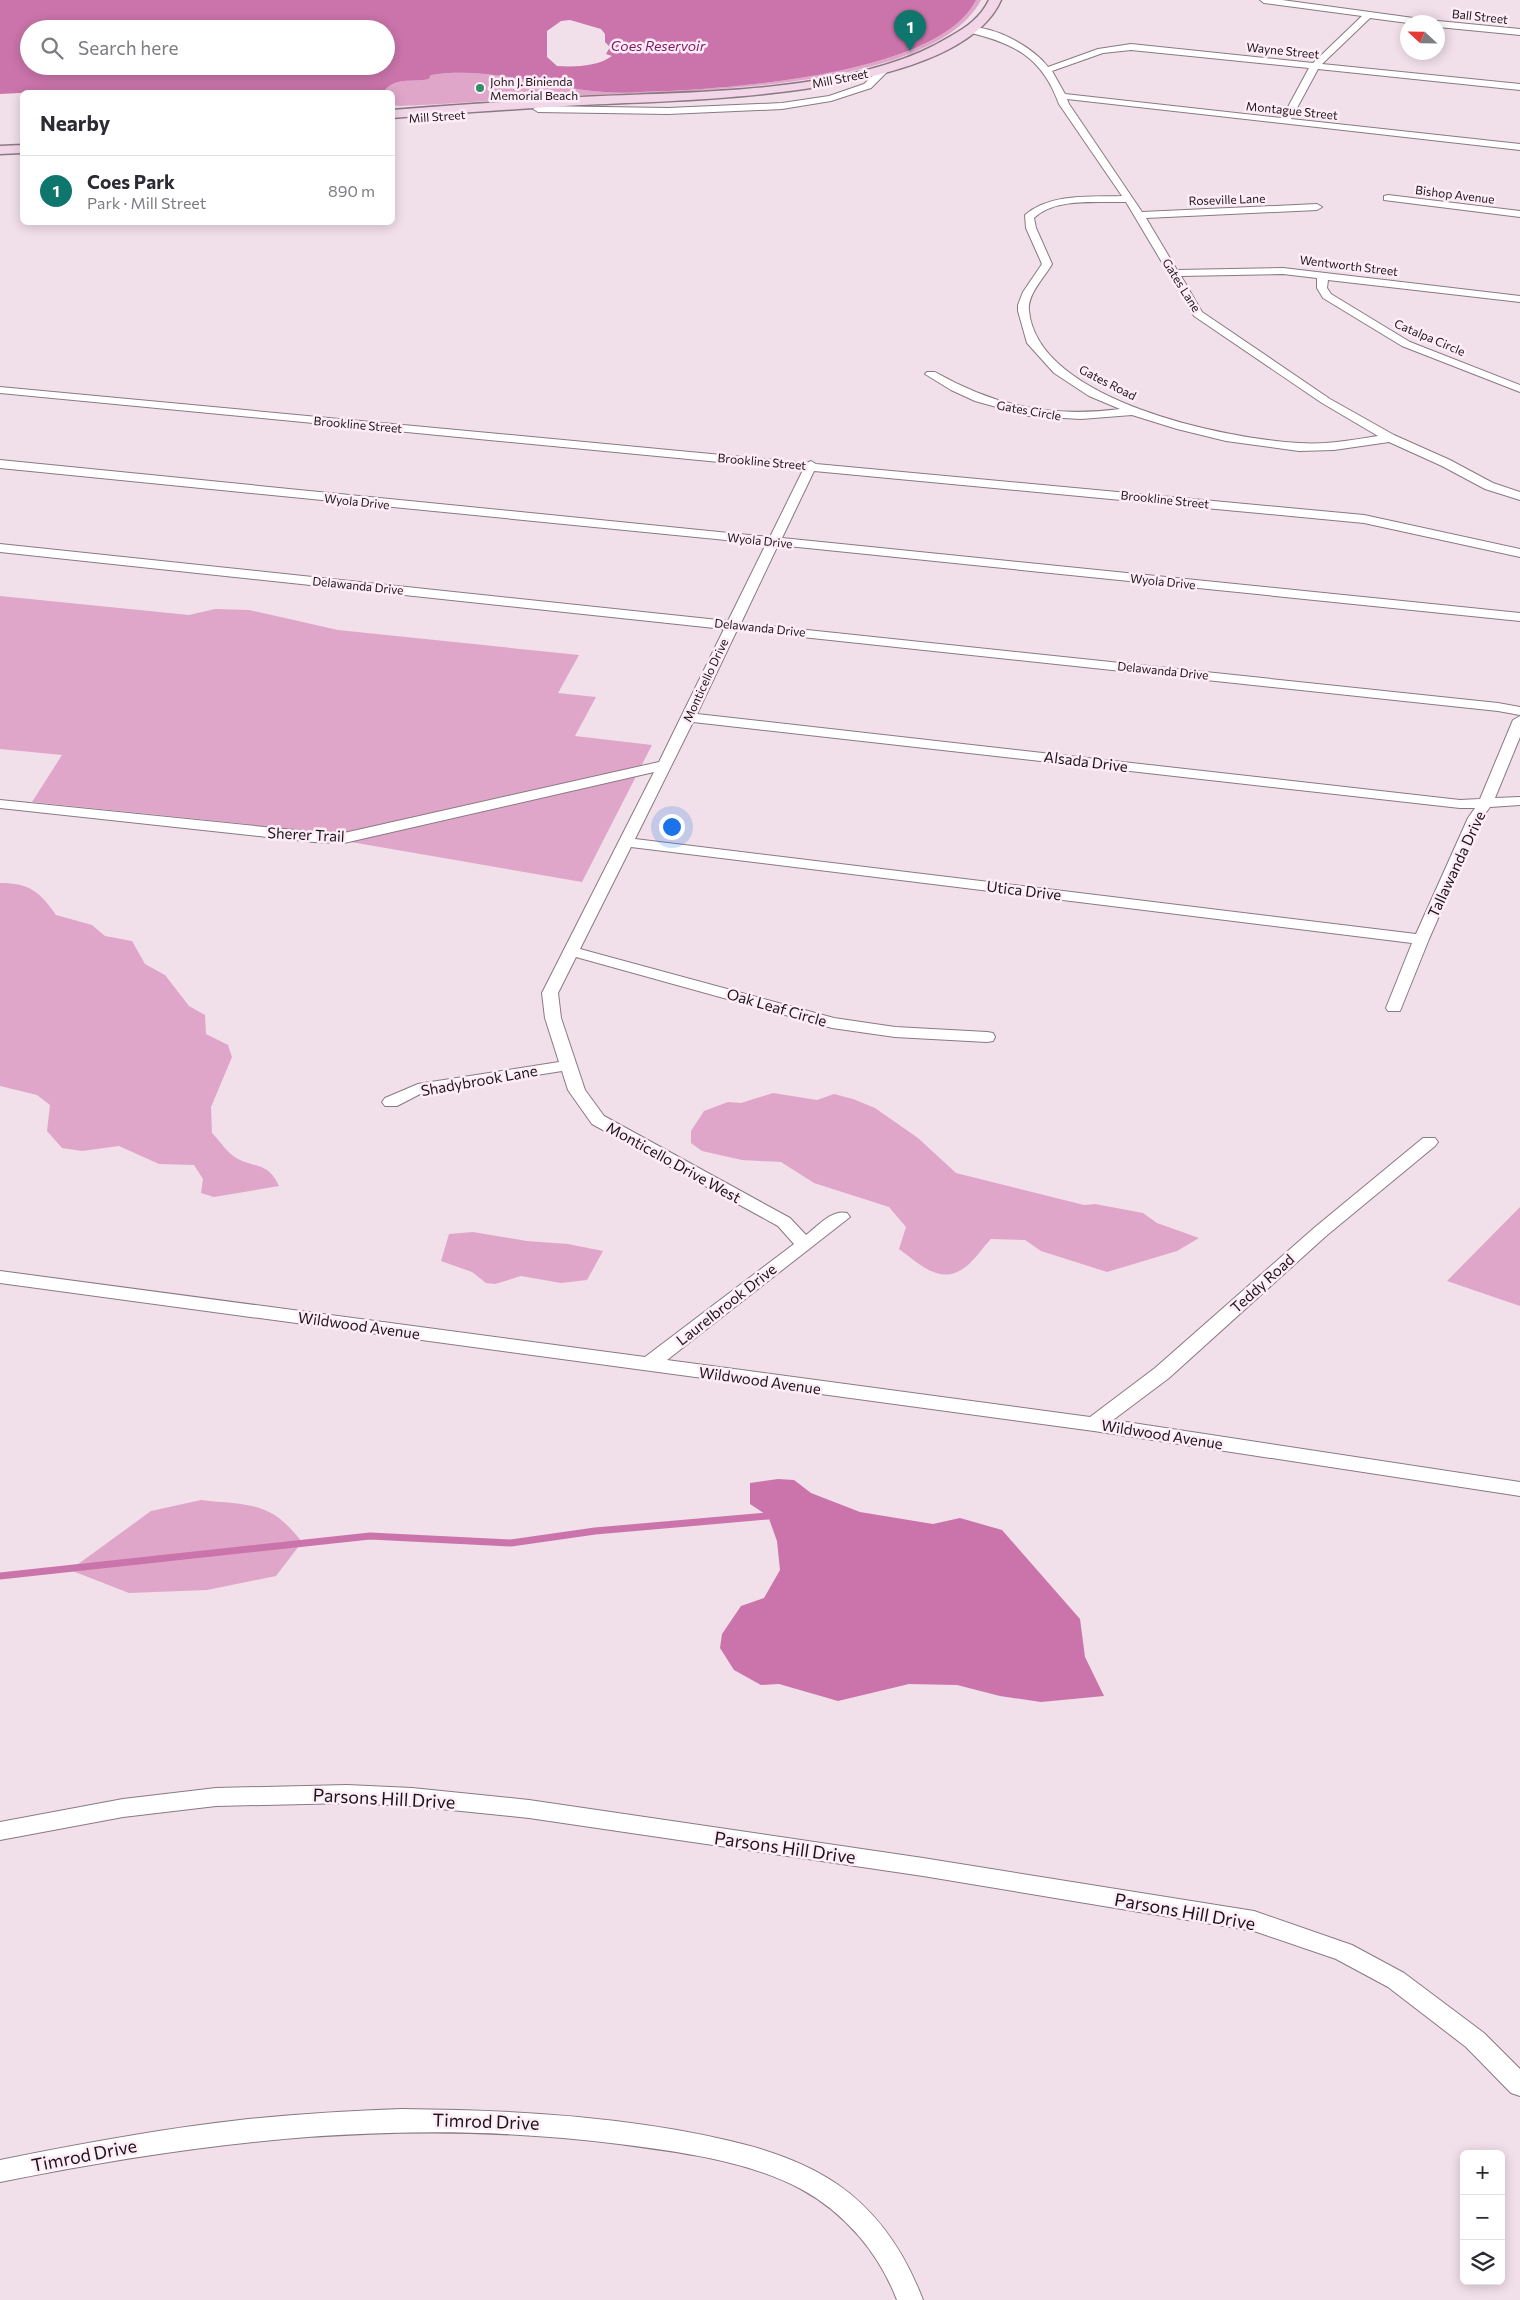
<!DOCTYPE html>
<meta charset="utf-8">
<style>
body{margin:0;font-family:Commissioner,sans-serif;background:#f2f2f3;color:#2b2b33}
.controls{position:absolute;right:15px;bottom:15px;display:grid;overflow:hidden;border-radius:8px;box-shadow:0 2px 12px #0003}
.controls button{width:45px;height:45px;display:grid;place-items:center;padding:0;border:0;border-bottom:1px solid #e1e1e2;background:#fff;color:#2b2b33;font:25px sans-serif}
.compass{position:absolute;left:1400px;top:15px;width:45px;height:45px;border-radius:50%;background:#fff;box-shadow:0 2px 12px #0003;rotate:292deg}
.you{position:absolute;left:671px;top:826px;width:18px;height:18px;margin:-12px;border:4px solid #fff;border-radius:50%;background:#1a73e8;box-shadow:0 0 0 8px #1a73e833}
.badge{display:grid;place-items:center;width:32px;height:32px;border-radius:50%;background:#0f766e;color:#fff;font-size:16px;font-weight:700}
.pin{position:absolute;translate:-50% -41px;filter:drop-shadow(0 1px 2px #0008)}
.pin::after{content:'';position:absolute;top:26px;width:18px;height:15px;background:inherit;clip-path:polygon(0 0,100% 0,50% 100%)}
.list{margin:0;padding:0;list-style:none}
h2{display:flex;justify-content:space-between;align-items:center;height:65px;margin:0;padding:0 20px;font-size:21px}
h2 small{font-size:16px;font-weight:400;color:#7c7c81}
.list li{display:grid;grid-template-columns:32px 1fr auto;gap:15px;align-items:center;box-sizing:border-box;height:70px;padding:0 20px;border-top:1px solid #e1e1e2}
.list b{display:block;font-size:19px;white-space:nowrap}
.list p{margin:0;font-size:16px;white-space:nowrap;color:#7c7c81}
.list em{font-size:16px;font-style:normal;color:#7c7c81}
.icon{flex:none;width:28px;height:28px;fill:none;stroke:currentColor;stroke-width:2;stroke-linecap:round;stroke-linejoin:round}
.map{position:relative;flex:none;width:1520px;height:2300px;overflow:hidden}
.search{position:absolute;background:#fff;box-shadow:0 2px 12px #0003;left:20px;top:20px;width:375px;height:55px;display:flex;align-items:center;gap:12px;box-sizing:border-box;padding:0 18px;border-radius:28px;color:#7c7c81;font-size:19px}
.panel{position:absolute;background:#fff;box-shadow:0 2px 12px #0003;left:20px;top:90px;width:375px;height:135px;border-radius:8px}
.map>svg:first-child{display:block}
.green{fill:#e0a6c9}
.water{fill:#ca74ab;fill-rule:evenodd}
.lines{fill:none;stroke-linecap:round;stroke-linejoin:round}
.stream{stroke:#ca74ab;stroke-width:7}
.street-casing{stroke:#8a7983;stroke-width:2}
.secondary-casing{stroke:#8a7983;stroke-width:3}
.street{fill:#fff;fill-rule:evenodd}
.secondary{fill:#f2d6e8;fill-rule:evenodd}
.poi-dot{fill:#308f67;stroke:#feecf7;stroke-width:2}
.labels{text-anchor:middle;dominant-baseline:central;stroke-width:5;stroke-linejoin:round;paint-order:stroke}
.far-street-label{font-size:12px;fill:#1b1519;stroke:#feecf7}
.far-poi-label{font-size:12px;fill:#1b1519;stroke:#feecf7;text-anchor:start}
.far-water-label{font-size:14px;font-style:italic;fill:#7e1561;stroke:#feecf7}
.street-label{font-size:15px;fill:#1b1519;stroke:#feecf7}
.near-street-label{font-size:18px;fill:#1b1519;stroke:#feecf7}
</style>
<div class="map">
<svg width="1520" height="2300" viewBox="0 0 1520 2300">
<rect width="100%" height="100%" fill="#f1dfe9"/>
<g class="green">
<path d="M976 0H981C933 92 677 91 585 95 523 97 462 104 400 106L393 105 392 92H383C396 76 411 83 429 79L431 75C490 66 546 88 604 92 626 94 647 91 669 91 742 87 940 73 976 0Z"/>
<path d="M0 596 189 615 215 609 249 610 338 630 579 655 558 693 596 697 575 736 652 745 582 882 247 824 32 802 62 755 0 749Z"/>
<path d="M0 883C30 883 40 892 56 915L92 925 105 936 132 941 145 964 165 975 189 1006 205 1015 206 1034 228 1045 232 1057 211 1107 212 1133C220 1141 228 1154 238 1159 256 1168 269 1163 279 1186L214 1197 201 1193 203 1179 194 1165 159 1164 119 1146 82 1151 62 1148 47 1131 50 1105 37 1095 0 1086Z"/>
<path d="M773 1093 817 1100 834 1094 853 1099 875 1108 918 1138 956 1173 1084 1205 1095 1204 1143 1213 1157 1223 1199 1238 1177 1251 1107 1272 1041 1251 1025 1240 991 1239C982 1248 972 1264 961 1270 938 1284 917 1262 899 1249L906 1227 889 1207 814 1183 781 1162 742 1160 702 1151 691 1143V1131L704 1111 728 1102 741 1103Z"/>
<path d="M1520 1207V1306L1447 1281Z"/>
<path d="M473 1232 527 1241 568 1244 603 1251 587 1280 561 1283 521 1276 495 1284 486 1283 472 1272 441 1261 449 1234Z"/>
<path d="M201 1500C223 1503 251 1502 271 1513 283 1519 294 1532 302 1542L276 1576 207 1590 129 1593 70 1570 151 1511Z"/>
</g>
<g class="water">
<path d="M0 0H976C940 73 742 87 669 91 648 91 626 94 604 92 547 88 490 66 431 75L429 79C411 83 396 76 383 92L58 91 0 94ZM570 20 601 29 605 34V42L610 47 606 54 612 56C597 67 574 67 557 66L547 57V31L561 21ZM29 29H386V66H274L244 75 240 72 243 66H29Z"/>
<path d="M778 1479 794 1480 811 1493 860 1512 933 1524 960 1518 1002 1530 1080 1619 1085 1657 1104 1696 1041 1702 1000 1696 957 1685 909 1684 838 1701 779 1684 761 1685 734 1670 720 1648 722 1634 741 1606 764 1598 780 1570 777 1541 768 1516 750 1504V1483Z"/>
</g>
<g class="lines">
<path class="stream" d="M0 1576 370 1536 511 1543 595 1531 768 1516"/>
<g class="street-casing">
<g id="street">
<path d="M1260 0H1282L1421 19 1425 22 1408 23 1370 18 1322 64 1520 84V90L1318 69 1291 119 1520 144V150L1067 99 1069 104 1142 212 1317 204 1322 207 1317 210 1146 218 1177 270 1283 268 1520 296V302L1328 280 1327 288 1331 294 1410 342 1520 385V392L1402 346 1323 298 1317 288V278L1283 274 1181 276 1202 312 1330 399 1394 435 1450 460 1493 483 1520 492V500L1485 489 1442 466 1389 442 1334 450 1299 451 1226 441 1177 429 1132 415 1081 419 1029 416 975 401 951 390 925 374 927 372H935C995 406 1051 418 1120 409L1089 396 1054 373 1027 343 1018 311V305L1023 292 1042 264 1026 228 1025 215C1050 193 1091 197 1122 196L1059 104C1042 57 1014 43 967 32V28C992 24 1033 47 1048 67L1098 49 1131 44 1313 63 1362 16 1264 3ZM1131 50 1309 68 1282 118 1065 94 1052 71 1103 53ZM1126 202 1194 316 1322 403 1378 436C1352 440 1326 445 1299 443 1226 439 1038 401 1029 311 1027 294 1045 277 1052 264L1036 228 1034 218C1056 197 1098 203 1126 202Z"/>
<path d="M1438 21 1520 29V35L1438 27V22H1435Z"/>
<path d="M883 66 891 68 871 88 831 101 782 109 668 114 538 112 533 109 538 106 668 108 782 103 829 96 864 84Z"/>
<path d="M1388 195 1520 211V217L1384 200V196Z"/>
<path d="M0 387 807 463 811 461 816 464 1364 515 1520 549V557L1364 523 814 471 782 538 1520 613V621L778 545 741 623 1498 703 1520 707V715L1498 711 737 630 697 714 1460 800 1480 799 1513 720 1520 716V737L1495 798 1520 797V805L1490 807 1482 818 1429 939 1400 1011H1388L1386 1008 1412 943 631 847 580 949 834 1018 895 1027 987 1032 993 1033 995 1037 993 1041 987 1042 895 1037 832 1028 576 957 558 993 561 1018 585 1090 604 1116 790 1218 806 1235C818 1226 832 1209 847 1213L850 1217 667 1360 1090 1417 1155 1368 1314 1228 1423 1138H1435L1438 1142 1435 1146 1326 1236 1169 1378 1113 1420 1520 1482V1496L1094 1431 0 1283V1271L645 1357 794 1244 778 1226 592 1124 568 1090 562 1071 422 1093 397 1106H385L382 1102 385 1098 418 1084 559 1062 545 1018 542 993 654 772 344 843 314 842 0 808V800L314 832 344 833 659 762 724 629 0 552V544L728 621 766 544 0 468V460L770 537 803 470 0 393ZM693 722 1460 808H1475L1468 818 1416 934 635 839Z"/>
<path d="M347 1785 412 1788 529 1800 923 1858 1254 1911 1352 1945 1404 1973 1484 2033 1520 2069V2096L1511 2093 1466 2047 1388 1987 1336 1959 1254 1931 923 1876 529 1818 412 1806 347 1803 216 1806 123 1817 0 1840V1822L123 1799 216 1788Z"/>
<path d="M402 2109C495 2110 586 2114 677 2130 731 2140 790 2152 837 2184 879 2213 905 2253 923 2300H897C879 2253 845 2213 801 2189 746 2160 680 2152 619 2144 406 2117 209 2140 0 2182V2160C79 2144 159 2129 240 2120 294 2114 348 2111 402 2109Z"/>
</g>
</g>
<g class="secondary-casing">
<g id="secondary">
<path d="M989 0H1001C957 100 676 100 581 105 518 109 455 113 392 118V110C455 105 518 101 581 97 692 91 856 95 951 36 967 27 981 17 989 0Z"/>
<path d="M22 145V153L0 154V146Z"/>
</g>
</g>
<use href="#street" class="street"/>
<use href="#secondary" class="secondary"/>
</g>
<circle class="poi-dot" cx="480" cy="88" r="5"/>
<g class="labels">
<g class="far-street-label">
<text transform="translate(1480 16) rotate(6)">Ball Street</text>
<text transform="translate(1283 50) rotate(6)">Wayne Street</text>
<text transform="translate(840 78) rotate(-11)">Mill Street</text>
<text transform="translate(1292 110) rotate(6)">Montague Street</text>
<text transform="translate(437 116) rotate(-4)">Mill Street</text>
<text transform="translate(1455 194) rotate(7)">Bishop Avenue</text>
<text transform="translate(1227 199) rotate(-2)">Roseville Lane</text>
<text transform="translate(1349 265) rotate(7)">Wentworth Street</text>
<text transform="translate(1182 285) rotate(58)">Gates Lane</text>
<text transform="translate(1430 337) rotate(23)">Catalpa Circle</text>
<text transform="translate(1108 382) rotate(27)">Gates Road</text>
<text transform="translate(1029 410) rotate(10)">Gates Circle</text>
<text transform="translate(358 424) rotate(5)">Brookline Street</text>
<text transform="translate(762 461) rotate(5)">Brookline Street</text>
<text transform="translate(1165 499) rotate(6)">Brookline Street</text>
<text transform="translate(357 501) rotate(6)">Wyola Drive</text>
<text transform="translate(760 540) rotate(6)">Wyola Drive</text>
<text transform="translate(1163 581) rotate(6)">Wyola Drive</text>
<text transform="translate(358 585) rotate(6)">Delawanda Drive</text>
<text transform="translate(760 627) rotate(6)">Delawanda Drive</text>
<text transform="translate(1163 670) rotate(6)">Delawanda Drive</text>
<text transform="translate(705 680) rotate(-65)">Monticello Drive</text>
</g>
<g class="far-poi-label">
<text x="490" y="81">John J. Binienda<tspan x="490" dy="14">Memorial Beach</tspan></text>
</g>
<g class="far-water-label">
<text x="658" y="45">Coes Reservoir</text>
</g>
<g class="street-label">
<text transform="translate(1086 761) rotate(7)">Alsada Drive</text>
<text transform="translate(306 834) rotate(3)">Sherer Trail</text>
<text transform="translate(1456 864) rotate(-65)">Tallawanda Drive</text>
<text transform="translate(1024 890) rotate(7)">Utica Drive</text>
<text transform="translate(777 1007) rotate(16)">Oak Leaf Circle</text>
<text transform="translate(479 1080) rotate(-10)">Shadybrook Lane</text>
<text transform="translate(674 1162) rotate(29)">Monticello Drive West</text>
<text transform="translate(1262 1283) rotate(-42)">Teddy Road</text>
<text transform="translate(726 1304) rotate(-38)">Laurelbrook Drive</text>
<text transform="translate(359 1325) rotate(8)">Wildwood Avenue</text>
<text transform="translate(760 1380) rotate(8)">Wildwood Avenue</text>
<text transform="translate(1162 1434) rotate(9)">Wildwood Avenue</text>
</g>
<g class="near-street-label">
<text transform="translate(384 1798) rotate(3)">Parsons Hill Drive</text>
<text transform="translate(785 1847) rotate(8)">Parsons Hill Drive</text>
<text transform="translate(1185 1911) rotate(10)">Parsons Hill Drive</text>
<text transform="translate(486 2121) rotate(2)">Timrod Drive</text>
<text transform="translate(84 2155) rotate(-11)">Timrod Drive</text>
</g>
</g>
</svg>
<div class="controls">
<button>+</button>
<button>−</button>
<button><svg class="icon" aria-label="layers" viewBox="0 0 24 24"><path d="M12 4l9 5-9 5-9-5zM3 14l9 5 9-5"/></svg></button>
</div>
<svg class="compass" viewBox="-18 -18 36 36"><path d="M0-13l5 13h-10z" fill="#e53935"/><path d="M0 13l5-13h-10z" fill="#7c7c81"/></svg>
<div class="you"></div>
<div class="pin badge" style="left:910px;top:51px">1</div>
<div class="search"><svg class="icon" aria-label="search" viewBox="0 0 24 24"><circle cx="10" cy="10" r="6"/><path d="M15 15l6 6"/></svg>Search here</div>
<section class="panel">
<h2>Nearby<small></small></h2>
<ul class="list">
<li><span class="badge">1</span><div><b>Coes Park</b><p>Park · Mill Street</p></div><em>890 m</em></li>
</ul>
</section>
</div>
